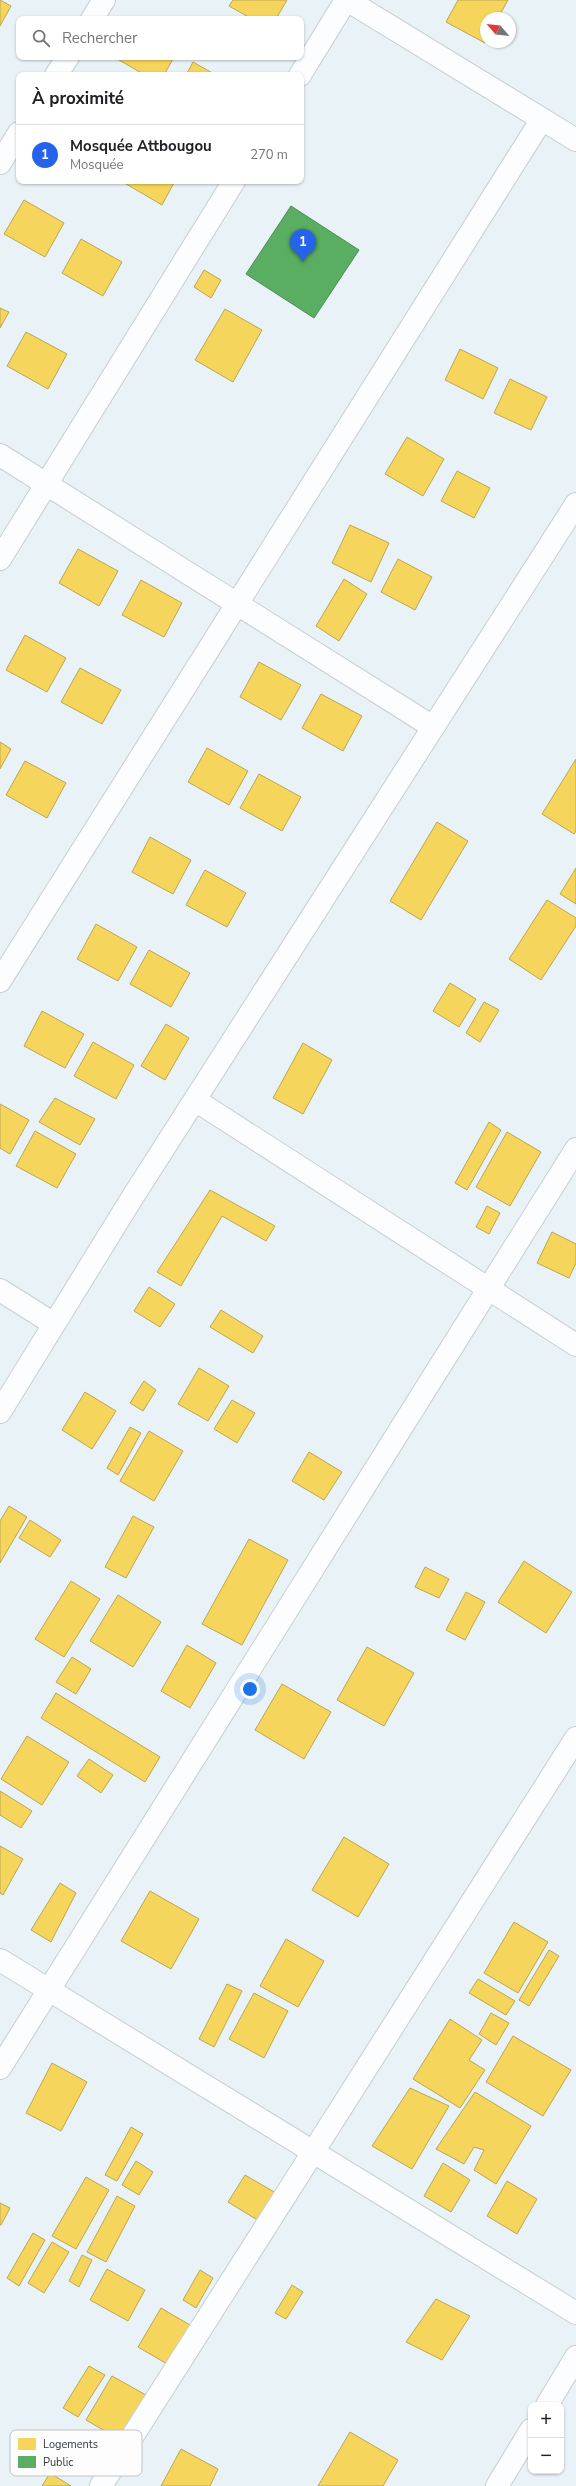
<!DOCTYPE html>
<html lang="fr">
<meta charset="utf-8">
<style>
body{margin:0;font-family:"Nunito Sans",sans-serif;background:#f2f2f2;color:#202124}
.controls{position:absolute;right:12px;bottom:12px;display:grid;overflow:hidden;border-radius:8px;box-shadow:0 1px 3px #0004}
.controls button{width:36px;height:36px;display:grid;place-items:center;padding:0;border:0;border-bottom:1px solid #e0e0e0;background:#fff;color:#202124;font:20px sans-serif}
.compass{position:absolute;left:480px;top:12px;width:36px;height:36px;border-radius:50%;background:#fff;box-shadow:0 1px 3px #0004;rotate:298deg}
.you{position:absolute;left:250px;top:1689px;width:14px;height:14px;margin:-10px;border:3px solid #fff;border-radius:50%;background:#1a73e8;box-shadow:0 0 0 6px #1a73e833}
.badge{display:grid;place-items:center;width:26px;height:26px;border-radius:50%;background:#2563eb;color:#fff;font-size:13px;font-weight:700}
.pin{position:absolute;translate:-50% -33px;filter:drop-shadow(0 1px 2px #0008)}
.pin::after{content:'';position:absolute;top:21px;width:14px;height:12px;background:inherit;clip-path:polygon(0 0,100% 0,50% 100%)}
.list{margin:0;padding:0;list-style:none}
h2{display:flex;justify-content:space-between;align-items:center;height:52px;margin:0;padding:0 16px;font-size:17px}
h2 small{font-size:13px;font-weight:400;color:#757577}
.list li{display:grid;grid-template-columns:26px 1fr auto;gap:12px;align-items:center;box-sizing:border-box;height:60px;padding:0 16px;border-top:1px solid #e0e0e0}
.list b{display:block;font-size:15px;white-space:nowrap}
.list p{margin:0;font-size:13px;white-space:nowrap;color:#757577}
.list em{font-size:13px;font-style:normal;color:#757577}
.icon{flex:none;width:22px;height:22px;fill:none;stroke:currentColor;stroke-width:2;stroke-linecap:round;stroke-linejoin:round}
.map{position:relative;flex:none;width:576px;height:2486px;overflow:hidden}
.search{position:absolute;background:#fff;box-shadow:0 1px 3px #0004;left:16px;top:16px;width:288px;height:44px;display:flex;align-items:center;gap:10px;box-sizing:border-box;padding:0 14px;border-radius:8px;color:#757577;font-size:15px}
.panel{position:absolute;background:#fff;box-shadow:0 1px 3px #0004;left:16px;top:72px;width:288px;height:112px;border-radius:8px}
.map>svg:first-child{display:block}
.homes{fill:#f6d55c;stroke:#bba653}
.public{fill:#5aae61;stroke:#4e8b56}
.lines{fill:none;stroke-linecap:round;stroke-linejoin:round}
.minor-casing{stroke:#c7ced2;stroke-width:24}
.minor{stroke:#fcfdfe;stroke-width:22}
.key{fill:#fdfdfd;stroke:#c0c2c4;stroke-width:1}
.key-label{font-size:11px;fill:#32393e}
</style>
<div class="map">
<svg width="576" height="2486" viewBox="0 0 576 2486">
<rect width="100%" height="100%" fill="#e9f2f6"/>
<g class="homes">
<path d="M0 0 11 6 0 26Z"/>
<path d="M233 0H287L276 19H252L229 6Z"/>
<path d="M458 0H508L498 18H486L485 43 446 22Z"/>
<path d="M120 57H174L164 75H145L119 60Z"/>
<path d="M193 62 216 75H186Z"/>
<path d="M121 181H175L162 205Z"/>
<path d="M24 200 64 223 45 257 4 234Z"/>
<path d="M81 239 122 262 103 296 62 273Z"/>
<path d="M204 270 221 280 211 298 194 287Z"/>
<path d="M0 308 9 312 0 328Z"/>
<path d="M225 309 262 330 233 382 195 360Z"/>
<path d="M26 332 67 354 48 389 7 366Z"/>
<path d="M460 349 498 368 483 399 445 380Z"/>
<path d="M510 379 547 397 531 430 494 413Z"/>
<path d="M407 437 444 459 423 496 385 474Z"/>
<path d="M457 471 490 488 474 518 441 501Z"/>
<path d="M350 525 389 543 371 582 332 563Z"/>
<path d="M78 549 118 571 99 606 59 583Z"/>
<path d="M398 559 432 577 415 610 381 592Z"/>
<path d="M344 579 367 594 339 641 316 626Z"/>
<path d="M141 580 182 603 164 637 122 615Z"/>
<path d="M25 635 66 658 47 692 6 670Z"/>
<path d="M259 662 301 685 281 720 240 697Z"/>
<path d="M80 668 121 690 102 724 61 702Z"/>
<path d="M321 694 362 716 343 751 302 728Z"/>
<path d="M0 742 11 749 0 769Z"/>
<path d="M207 748 248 771 229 805 188 782Z"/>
<path d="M576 759V831L574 834 542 814Z"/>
<path d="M25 761 66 783 47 818 6 795Z"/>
<path d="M259 774 301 797 282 831 240 808Z"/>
<path d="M437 822 468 841 421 920 390 901Z"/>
<path d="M150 837 191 860 173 894 132 872Z"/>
<path d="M576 868V904L560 894Z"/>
<path d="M205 870 246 893 227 927 186 905Z"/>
<path d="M547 900 576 918V926L541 980 509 959Z"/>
<path d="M96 924 137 947 118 981 77 959Z"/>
<path d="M149 950 190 973 171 1007 130 984Z"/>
<path d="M450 983 476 999 459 1027 433 1011Z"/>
<path d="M484 1002 499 1010 480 1042 466 1033Z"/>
<path d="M42 1011 84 1034 65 1068 24 1046Z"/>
<path d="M166 1024 189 1038 165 1080 141 1066Z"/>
<path d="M93 1042 134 1065 116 1099 74 1076Z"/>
<path d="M303 1043 332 1060 303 1114 273 1098Z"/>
<path d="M55 1098 95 1119 80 1145 39 1122Z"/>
<path d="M0 1104 29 1120 10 1154 0 1148Z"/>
<path d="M489 1122 501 1130 467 1190 455 1183Z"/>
<path d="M35 1131 76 1154 57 1188 16 1166Z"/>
<path d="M507 1132 541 1152 510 1206 476 1187Z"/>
<path d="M210 1190 275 1226 266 1241 222 1216 181 1286 157 1272Z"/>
<path d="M487 1206 500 1213 489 1234 476 1227Z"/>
<path d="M552 1232 576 1244V1263L569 1278 537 1263Z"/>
<path d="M149 1287 175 1304 160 1327 134 1311Z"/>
<path d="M221 1310 263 1336 253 1353 210 1327Z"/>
<path d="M199 1368 229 1386 208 1421 178 1404Z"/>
<path d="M144 1381 156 1390 143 1411 130 1403Z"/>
<path d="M85 1392 116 1411 92 1449 62 1430Z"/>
<path d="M232 1400 255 1413 237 1443 214 1429Z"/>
<path d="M130 1427 141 1433 118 1475 107 1468Z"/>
<path d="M149 1431 183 1451 154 1501 120 1481Z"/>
<path d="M309 1452 342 1472 324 1500 292 1481Z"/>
<path d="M9 1506 27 1517 0 1563V1521Z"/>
<path d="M133 1516 154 1527 126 1578 105 1567Z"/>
<path d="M30 1520 61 1540 50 1557 19 1538Z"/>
<path d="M249 1539 288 1560 242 1645 202 1624Z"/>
<path d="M524 1561 572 1592 546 1633 498 1602Z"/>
<path d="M425 1567 449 1579 439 1598 415 1587Z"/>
<path d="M71 1581 100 1599 64 1657 35 1639Z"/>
<path d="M466 1592 485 1602 465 1640 446 1630Z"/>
<path d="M118 1595 161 1622 133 1667 90 1641Z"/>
<path d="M187 1645 216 1663 190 1708 161 1691Z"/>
<path d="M367 1647 414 1673 384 1726 337 1700Z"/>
<path d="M72 1657 91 1669 76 1694 56 1682Z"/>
<path d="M282 1684 331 1712 304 1759 255 1730Z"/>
<path d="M56 1693 160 1757 145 1782 41 1718Z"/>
<path d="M27 1736 69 1762 42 1805 1 1779Z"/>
<path d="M89 1759 113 1775 101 1793 77 1776Z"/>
<path d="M0 1791 32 1811 21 1828 0 1815Z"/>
<path d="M344 1837 389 1864 358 1917 312 1890Z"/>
<path d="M0 1846 23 1859 3 1895 0 1893Z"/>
<path d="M60 1883 76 1893 51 1942 31 1930Z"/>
<path d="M150 1891 199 1919 171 1969 121 1941Z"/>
<path d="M514 1922 548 1942 518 1993 484 1973Z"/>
<path d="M286 1939 324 1961 298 2007 260 1986Z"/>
<path d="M549 1950 559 1956 529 2006 519 2000Z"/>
<path d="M478 1979 515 2001 506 2015 469 1993Z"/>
<path d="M227 1984 242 1991 214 2047 199 2039Z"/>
<path d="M254 1993 288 2011 264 2058 229 2039Z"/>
<path d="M491 2013 509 2023 496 2045 479 2034Z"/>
<path d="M450 2019 482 2040 469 2060 485 2070 460 2108 413 2079Z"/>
<path d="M513 2036 571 2070 543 2116 486 2082Z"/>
<path d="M52 2063 87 2082 61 2131 26 2113Z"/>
<path d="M410 2088 449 2106 412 2169 372 2146Z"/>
<path d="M475 2092 531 2126 496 2184 474 2170 484 2150 474 2147 464 2164 436 2149Z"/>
<path d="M131 2127 143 2134 117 2181 105 2175Z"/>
<path d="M136 2161 153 2172 139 2195 122 2185Z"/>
<path d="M443 2163 470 2180 451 2212 424 2196Z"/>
<path d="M245 2175 276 2193 259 2221 228 2202Z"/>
<path d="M86 2177 109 2190 76 2249 52 2236Z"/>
<path d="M507 2181 537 2199 517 2234 487 2216Z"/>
<path d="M117 2196 135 2206 106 2262 87 2252Z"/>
<path d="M0 2203 10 2208 1 2225H0Z"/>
<path d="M33 2233 45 2240 19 2286 7 2278Z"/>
<path d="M52 2242 69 2252 44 2293 28 2283Z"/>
<path d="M82 2255 92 2260 79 2287 69 2281Z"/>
<path d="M107 2269 145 2290 128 2321 90 2300Z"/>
<path d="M200 2270 213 2278 196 2308 183 2300Z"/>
<path d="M292 2285 303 2292 286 2319 275 2313Z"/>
<path d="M436 2299 470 2316 442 2360 406 2342Z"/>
<path d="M161 2308 190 2325 167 2364 138 2347Z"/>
<path d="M89 2366 105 2375 78 2417 63 2408Z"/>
<path d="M112 2376 146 2395 119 2439 86 2420Z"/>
<path d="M350 2432 398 2460 383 2486H318Z"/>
<path d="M181 2449 218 2469 210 2486H161Z"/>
<path d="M50 2473 71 2486H42Z"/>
</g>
<path class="public" d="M291 206 359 250 314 318 246 274Z"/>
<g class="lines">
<g class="minor-casing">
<g id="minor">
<path d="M347 0 576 140"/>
<path d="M92 19 104 0"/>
<path d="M56 75 68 57"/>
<path d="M300 75 346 0"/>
<path d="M0 163 19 133"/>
<path d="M0 455 433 727"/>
<path d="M0 559 234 181"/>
<path d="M0 981 542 119"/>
<path d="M195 1100 576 1345"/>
<path d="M0 1290 54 1324"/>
<path d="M0 1412 132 1198 576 504"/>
<path d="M0 1960 576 2313"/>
<path d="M0 2068 576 1149"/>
<path d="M547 2405 576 2357"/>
<path d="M101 2486 576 1738"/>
<path d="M497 2486 531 2430"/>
</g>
</g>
<use href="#minor" class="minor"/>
</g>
<rect x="10" y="2430" width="132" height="46" rx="6" class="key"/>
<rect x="18" y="2438" width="18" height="12" fill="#f6d55c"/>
<rect x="18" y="2456" width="18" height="12" fill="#5aae61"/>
<g class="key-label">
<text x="43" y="2448">Logements</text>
<text x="43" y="2466">Public</text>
</g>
</svg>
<div class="controls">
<button>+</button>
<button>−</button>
</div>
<svg class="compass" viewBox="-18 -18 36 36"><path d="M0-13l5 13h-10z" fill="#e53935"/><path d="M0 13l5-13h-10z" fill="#757577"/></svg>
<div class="you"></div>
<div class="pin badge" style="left:303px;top:262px">1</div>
<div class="search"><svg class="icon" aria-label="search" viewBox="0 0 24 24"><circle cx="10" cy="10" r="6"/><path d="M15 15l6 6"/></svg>Rechercher</div>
<section class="panel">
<h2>À proximité<small></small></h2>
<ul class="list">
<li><span class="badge">1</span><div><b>Mosquée Attbougou</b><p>Mosquée</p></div><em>270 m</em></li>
</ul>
</section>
</div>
